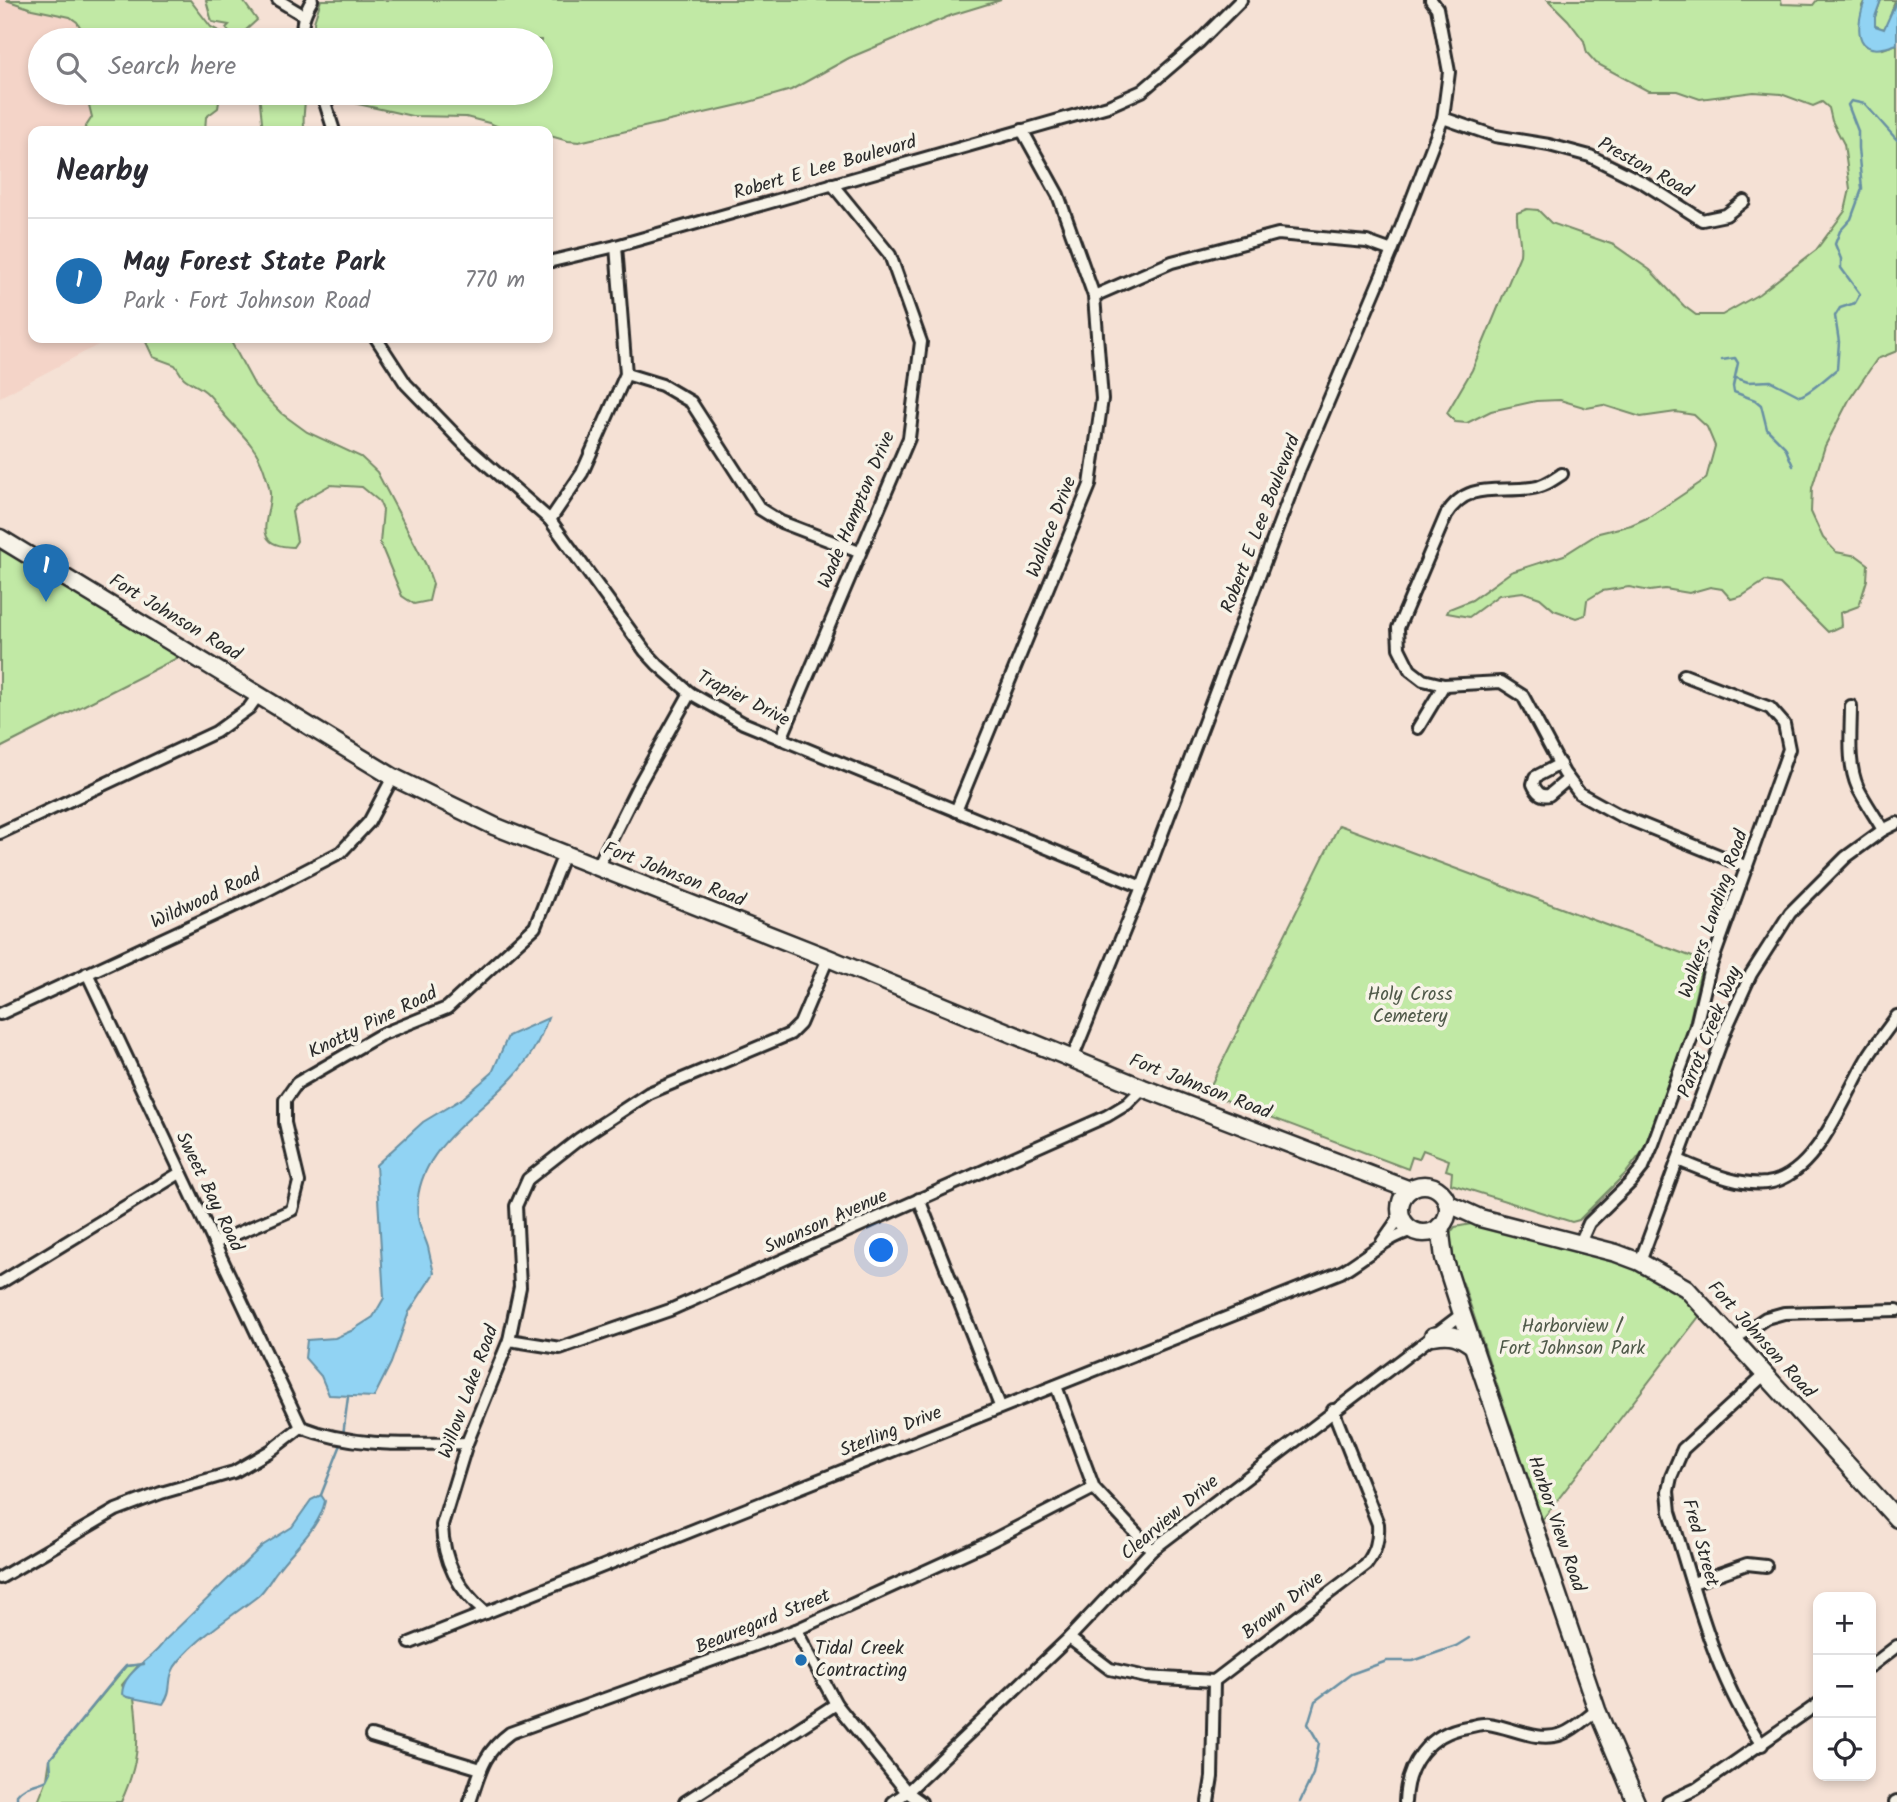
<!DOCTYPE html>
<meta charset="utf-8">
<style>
body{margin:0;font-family:Kalam,sans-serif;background:#f7f7f7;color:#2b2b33}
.controls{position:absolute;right:21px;bottom:21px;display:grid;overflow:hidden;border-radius:14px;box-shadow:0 4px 10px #0003}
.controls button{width:63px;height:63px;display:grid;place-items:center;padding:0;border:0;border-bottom:2px solid #e1e1e2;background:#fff;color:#2b2b33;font:35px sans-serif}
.you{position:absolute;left:882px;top:1251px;width:24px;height:24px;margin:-18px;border:5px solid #fff;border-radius:50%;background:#1a73e8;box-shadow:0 0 0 10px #1a73e833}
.badge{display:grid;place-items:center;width:46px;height:46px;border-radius:50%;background:#1f6fb2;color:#fff;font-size:23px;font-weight:700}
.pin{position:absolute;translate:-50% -58px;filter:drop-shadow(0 2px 4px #0008)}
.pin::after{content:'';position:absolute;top:37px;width:24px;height:21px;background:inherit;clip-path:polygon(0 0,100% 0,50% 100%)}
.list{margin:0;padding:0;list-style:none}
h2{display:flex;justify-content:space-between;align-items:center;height:91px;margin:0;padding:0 28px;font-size:30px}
h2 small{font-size:23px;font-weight:400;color:#7c7c81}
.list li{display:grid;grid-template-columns:46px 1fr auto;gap:21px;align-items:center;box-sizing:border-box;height:126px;padding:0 28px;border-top:2px solid #e1e1e2}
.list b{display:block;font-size:26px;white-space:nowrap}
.list p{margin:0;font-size:23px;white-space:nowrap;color:#7c7c81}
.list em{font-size:23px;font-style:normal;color:#7c7c81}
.icon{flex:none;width:38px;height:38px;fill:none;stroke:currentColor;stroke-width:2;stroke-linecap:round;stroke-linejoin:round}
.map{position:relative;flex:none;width:1897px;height:1802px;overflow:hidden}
.search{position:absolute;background:#fff;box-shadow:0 4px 10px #0003;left:28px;top:28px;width:525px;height:77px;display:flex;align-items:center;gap:18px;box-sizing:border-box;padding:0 24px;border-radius:38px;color:#7c7c81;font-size:26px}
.panel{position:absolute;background:#fff;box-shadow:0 4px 10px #0003;left:28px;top:126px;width:525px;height:217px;border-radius:14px}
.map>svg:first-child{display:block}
.built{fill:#f4d4c8}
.green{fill:#c1e9a5;stroke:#768a68;stroke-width:2}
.water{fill:#91d3f3;stroke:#6890a3;stroke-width:2}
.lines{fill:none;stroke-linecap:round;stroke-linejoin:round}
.stream{stroke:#6890a3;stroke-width:2.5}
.street-casing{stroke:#2b2b2b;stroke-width:16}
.secondary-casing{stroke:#2b2b2b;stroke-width:21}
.street{stroke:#f7f3e8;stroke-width:10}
.secondary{stroke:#f7f3e8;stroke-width:16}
.poi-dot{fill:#1f6fb2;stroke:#f7f3e8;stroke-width:2.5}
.labels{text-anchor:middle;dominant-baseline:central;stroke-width:7;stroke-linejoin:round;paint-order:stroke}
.street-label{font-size:19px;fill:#2b2b2b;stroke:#f7f3e8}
.park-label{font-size:19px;fill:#505a4a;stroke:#f7f3e8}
.poi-label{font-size:19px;fill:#2b2b2b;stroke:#f7f3e8;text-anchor:start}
</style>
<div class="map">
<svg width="1897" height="1802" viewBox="0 0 1897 1802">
<rect width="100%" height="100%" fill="#f5e1d5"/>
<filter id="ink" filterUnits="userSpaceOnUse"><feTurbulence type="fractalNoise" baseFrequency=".0143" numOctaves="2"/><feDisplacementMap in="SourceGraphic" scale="14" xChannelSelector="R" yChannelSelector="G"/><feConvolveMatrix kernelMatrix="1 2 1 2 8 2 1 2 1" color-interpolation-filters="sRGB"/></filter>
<g filter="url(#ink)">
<path class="built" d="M0 0H141L142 40H40V93H143L144 131H33V338H111L0 397Z"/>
<g class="green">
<path d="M6 0H190L211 27 228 36 229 40H83L84 33 77 22 70 17 32 9Z"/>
<path d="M206 0H246L244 2 257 20 235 40 226 28 229 25 212 22Z"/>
<path d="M321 0H1001L952 15 849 58 791 90 739 105 579 142 568 141 550 136 548 131H509L489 123 466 117 412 116 358 104 339 96 336 93H541V40H315L314 22Z"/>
<path d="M1548 0H1781L1782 4 1813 5 1817 0H1865L1862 6 1883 49 1897 44V351L1877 359 1849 400 1825 446 1812 488 1811 512 1823 538 1836 552 1857 556 1868 564 1867 580 1859 606 1840 613 1841 626 1828 632 1780 584 1765 581 1742 596 1731 599 1722 589 1710 587 1689 593 1665 589 1650 591 1629 587 1602 591 1587 600 1585 615 1576 618 1554 610 1540 598 1523 592 1499 595 1469 617 1447 613 1449 609 1472 600 1511 572 1564 555 1599 533 1631 525 1649 517 1706 479 1715 446 1707 427 1694 415 1676 412 1641 417 1603 405 1587 408 1560 400 1536 401 1491 411 1467 423 1455 422 1447 413 1472 370 1520 255C1522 240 1516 228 1517 213L1527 209 1538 210 1551 223 1614 245 1650 270 1684 306 1696 315H1722L1759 294 1816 250 1845 211 1850 189 1844 144 1832 121 1829 108 1822 102 1813 106 1781 94 1754 92 1700 99 1677 91H1648L1596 63 1587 53 1584 41 1568 20Z"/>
<path d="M1881 0H1895L1889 21 1884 29 1875 26V17Z"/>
<path d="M86 93H213L219 102 218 108 206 117 205 131H83L92 117Z"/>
<path d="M259 93H305C306 107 301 119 305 131H263Z"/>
<path d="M146 338H229L255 386 281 413 307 432 361 457 377 472 426 565 433 584 429 601 414 604 402 596 380 543 383 510 379 501 362 487 330 485 297 504 292 512 297 541 293 547C251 546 269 521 270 496 271 489 266 477 264 470 256 446 243 436 227 418 219 410 215 400 207 393 200 386 191 384 184 378 181 375 178 369 175 365L153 357 146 342Z"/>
<path d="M0 549 185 654 0 748Z"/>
<path d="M1339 825 1703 961 1687 1033 1645 1148 1626 1173 1579 1220 1572 1222 1451 1184 1452 1172 1446 1170 1449 1160 1423 1150 1419 1159 1412 1157 1408 1169 1207 1093Z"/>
<path d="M1477 1223C1537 1239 1604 1249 1660 1278 1676 1287 1688 1301 1701 1314L1542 1520 1463 1283C1448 1272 1441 1241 1455 1227Z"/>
<path d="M144 1664 137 1667 122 1685 127 1697 134 1698C140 1740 139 1763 121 1802H38L47 1779 50 1759 126 1666Z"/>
</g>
<g class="water">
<path d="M1865 0H1881L1875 17V26L1884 29 1897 0V44C1856 60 1854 32 1865 0Z"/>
<path d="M548 1018C540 1041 530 1059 513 1077 477 1117 410 1153 418 1217 419 1227 425 1237 428 1247 430 1256 432 1265 434 1273L409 1312 391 1363 374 1397 329 1395 321 1376 305 1358 307 1340 335 1338 351 1331 373 1317 384 1298 376 1165 423 1122 463 1098 492 1073 508 1036Z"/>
<path d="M321 1495 325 1501C319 1530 293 1548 277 1571 270 1580 266 1589 258 1596 231 1617 201 1635 179 1661 164 1678 175 1688 163 1704L127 1697 122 1694C123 1670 154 1660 165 1640L262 1546 292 1527 311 1500Z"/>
</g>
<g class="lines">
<g class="stream">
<path d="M1722 360 1735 358 1738 363 1733 386 1734 392 1755 400 1761 405 1767 429 1785 447 1793 466"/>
<path d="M1736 378 1748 382 1771 381 1800 396C1810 393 1828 376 1837 369L1839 342 1835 316 1840 308 1855 303 1860 294 1841 268V259L1835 244 1840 231 1851 219 1862 189 1858 148V131L1848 105 1851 101 1865 104 1897 140"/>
<path d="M343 1435 348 1397"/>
<path d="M321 1495 342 1442"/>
<path d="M17 1802V1795C26 1784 35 1786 47 1780L51 1772 50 1759 118 1675 126 1666 144 1664"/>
<path d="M1300 1802 1313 1774 1319 1743 1308 1724 1315 1701 1351 1674 1387 1661H1413L1456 1646 1469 1638"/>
</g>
<g class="street-casing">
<g id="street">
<path d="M278 0 303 15"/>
<path d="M304 40C300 24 304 14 312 0"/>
<path d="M322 93 334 131"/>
<path d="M1443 118 1495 136 1549 145 1590 156 1644 183 1702 220 1726 215 1744 201"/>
<path d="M548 262 616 246 1108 106 1142 91 1198 43 1241 0"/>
<path d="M1094 296 1172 262 1278 234 1367 242 1392 251"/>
<path d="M376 338 406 384 465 445 550 520 645 651 658 665 690 693 743 723 1142 887"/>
<path d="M626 374 662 385 691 402 760 509 781 522 859 552"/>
<path d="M1562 474C1553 480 1543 487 1532 488 1497 493 1468 480 1446 515L1398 628 1399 648 1410 670 1423 680 1444 685 1501 682 1523 696 1564 773 1579 793 1619 815 1747 867"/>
<path d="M550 520 582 473 626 374 616 246"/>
<path d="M1851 706C1851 732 1847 764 1858 788 1865 802 1875 816 1883 830"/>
<path d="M1418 728 1444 685"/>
<path d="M781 739 909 438 921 342 890 255 832 184"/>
<path d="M1560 764 1535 777 1533 784C1536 791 1540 797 1549 795L1568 779"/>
<path d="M956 811 1090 485 1102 399 1094 296 1058 195 1022 130"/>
<path d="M0 833 216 732 249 708 259 694"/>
<path d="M597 868 638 786 690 693"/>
<path d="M87 973 301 1427"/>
<path d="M0 1014 262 893 341 852 369 822 393 777"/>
<path d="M1072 1059 1142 887 1300 468 1392 251 1443 118 1449 72 1437 8 1431 0"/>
<path d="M1678 1160C1706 1171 1736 1186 1767 1183 1816 1177 1844 1097 1866 1060 1875 1045 1886 1031 1897 1016"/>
<path d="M919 1199 1000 1406"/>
<path d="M1382 1242 1401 1215"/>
<path d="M215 1243 292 1210 299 1182 285 1123V1100L297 1083 380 1035 447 1008 535 927 564 854"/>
<path d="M1580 1243 1589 1223 1631 1182 1643 1167 1653 1144 1696 1026 1709 971 1789 749 1784 724 1770 708 1684 675"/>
<path d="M1640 1262 1726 1029 1751 974 1790 913 1846 857 1883 830 1897 823"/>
<path d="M0 1283 180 1173"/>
<path d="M509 1340 560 1348 670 1310 1107 1116 1127 1104 1143 1088"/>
<path d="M1733 1340 1766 1318 1784 1313 1897 1310"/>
<path d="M1056 1386 1094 1488 1152 1550"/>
<path d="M301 1427C354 1448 411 1444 467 1443"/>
<path d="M0 1578 116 1510 161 1493 234 1472 270 1451 301 1427"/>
<path d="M1693 1583 1747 1564 1766 1566"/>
<path d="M486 1613C458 1590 443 1561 442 1525L467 1443 509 1340 520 1287 516 1206 528 1179 579 1139 649 1093 790 1034 800 1024 828 958"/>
<path d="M796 1630 836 1704 907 1792 921 1802"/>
<path d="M1069 1638 1110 1669 1146 1677 1214 1681 1366 1565C1376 1551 1379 1541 1378 1524L1333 1410"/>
<path d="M410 1643 1341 1272C1365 1258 1385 1238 1413 1230"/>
<path d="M1871 1666 1897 1646"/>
<path d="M371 1736 481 1769"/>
<path d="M1762 1745C1714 1676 1695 1591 1670 1512L1668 1491 1671 1477 1683 1449 1764 1375"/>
<path d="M470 1802C480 1772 483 1753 510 1733L796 1630 987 1543 1094 1488"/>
<path d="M685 1802 836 1704"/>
<path d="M893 1802 907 1792 1069 1638 1152 1550 1462 1314"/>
<path d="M1208 1802 1212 1777 1214 1681"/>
<path d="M1405 1802C1406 1764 1429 1733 1467 1727 1474 1726 1482 1723 1488 1724 1512 1727 1537 1743 1562 1734 1574 1730 1587 1717 1597 1710"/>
<path d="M1668 1802 1696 1789 1818 1704"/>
<path d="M1895 1802 1897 1801"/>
</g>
</g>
<g class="secondary-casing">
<g id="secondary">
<path d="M0 538 393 777 494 826 828 958 1143 1088 1410 1190"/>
<circle cx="1424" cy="1209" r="24"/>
<path d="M1447 1203 1480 1218 1616 1253 1640 1262 1686 1288 1897 1519"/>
<path d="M1440 1226 1444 1258 1462 1314 1597 1710 1636 1802"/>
<path d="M1433 1336C1451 1333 1458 1335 1473 1346"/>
</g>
</g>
<use href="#street" class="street"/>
<use href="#secondary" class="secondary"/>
</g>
</g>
<circle class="poi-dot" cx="801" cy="1660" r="7"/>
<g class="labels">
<g class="street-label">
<text transform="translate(825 168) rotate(-16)">Robert E Lee Boulevard</text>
<text transform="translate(1645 168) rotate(29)">Preston Road</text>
<text transform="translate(857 510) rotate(-67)">Wade Hampton Drive</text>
<text transform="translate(1261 524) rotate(-69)">Robert E Lee Boulevard</text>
<text transform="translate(1052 527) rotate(-69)">Wallace Drive</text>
<text transform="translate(175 618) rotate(31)">Fort Johnson Road</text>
<text transform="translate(743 699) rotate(27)">Trapier Drive</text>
<text transform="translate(674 875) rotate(21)">Fort Johnson Road</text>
<text transform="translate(206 899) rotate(-25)">Wildwood Road</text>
<text transform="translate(1714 914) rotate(-71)">Walkers Landing Road</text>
<text transform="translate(373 1023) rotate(-26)">Knotty Pine Road</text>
<text transform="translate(1710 1032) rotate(-68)">Parrot Creek Way</text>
<text transform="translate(1200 1087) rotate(21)">Fort Johnson Road</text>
<text transform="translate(209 1192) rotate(64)">Sweet Bay Road</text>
<text transform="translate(826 1222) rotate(-24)">Swanson Avenue</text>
<text transform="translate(1761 1340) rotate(48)">Fort Johnson Road</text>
<text transform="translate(469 1392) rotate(-70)">Willow Lake Road</text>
<text transform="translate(891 1432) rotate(-22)">Sterling Drive</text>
<text transform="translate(1170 1518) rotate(-40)">Clearview Drive</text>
<text transform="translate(1556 1524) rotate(71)">Harbor View Road</text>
<text transform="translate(1700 1543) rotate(74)">Fred Street</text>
<text transform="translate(1283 1606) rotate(-38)">Brown Drive</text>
<text transform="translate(763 1622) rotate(-22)">Beauregard Street</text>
</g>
<g class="park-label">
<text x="1410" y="995">Holy Cross<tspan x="1410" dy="22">Cemetery</tspan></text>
<text x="1572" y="1327">Harborview /<tspan x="1572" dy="22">Fort Johnson Park</tspan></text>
</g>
<g class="poi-label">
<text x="815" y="1649">Tidal Creek<tspan x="815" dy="22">Contracting</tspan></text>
</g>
</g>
</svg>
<div class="controls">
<button>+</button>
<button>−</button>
<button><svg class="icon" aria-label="locate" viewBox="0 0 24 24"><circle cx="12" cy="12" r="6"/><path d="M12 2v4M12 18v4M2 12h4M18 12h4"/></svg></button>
</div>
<div class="you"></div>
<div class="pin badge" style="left:46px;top:602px">1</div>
<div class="search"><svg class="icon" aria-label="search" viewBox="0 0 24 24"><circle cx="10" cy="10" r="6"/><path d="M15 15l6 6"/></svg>Search here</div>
<section class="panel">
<h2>Nearby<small></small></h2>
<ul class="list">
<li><span class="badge">1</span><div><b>May Forest State Park</b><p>Park · Fort Johnson Road</p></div><em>770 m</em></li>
</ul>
</section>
</div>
